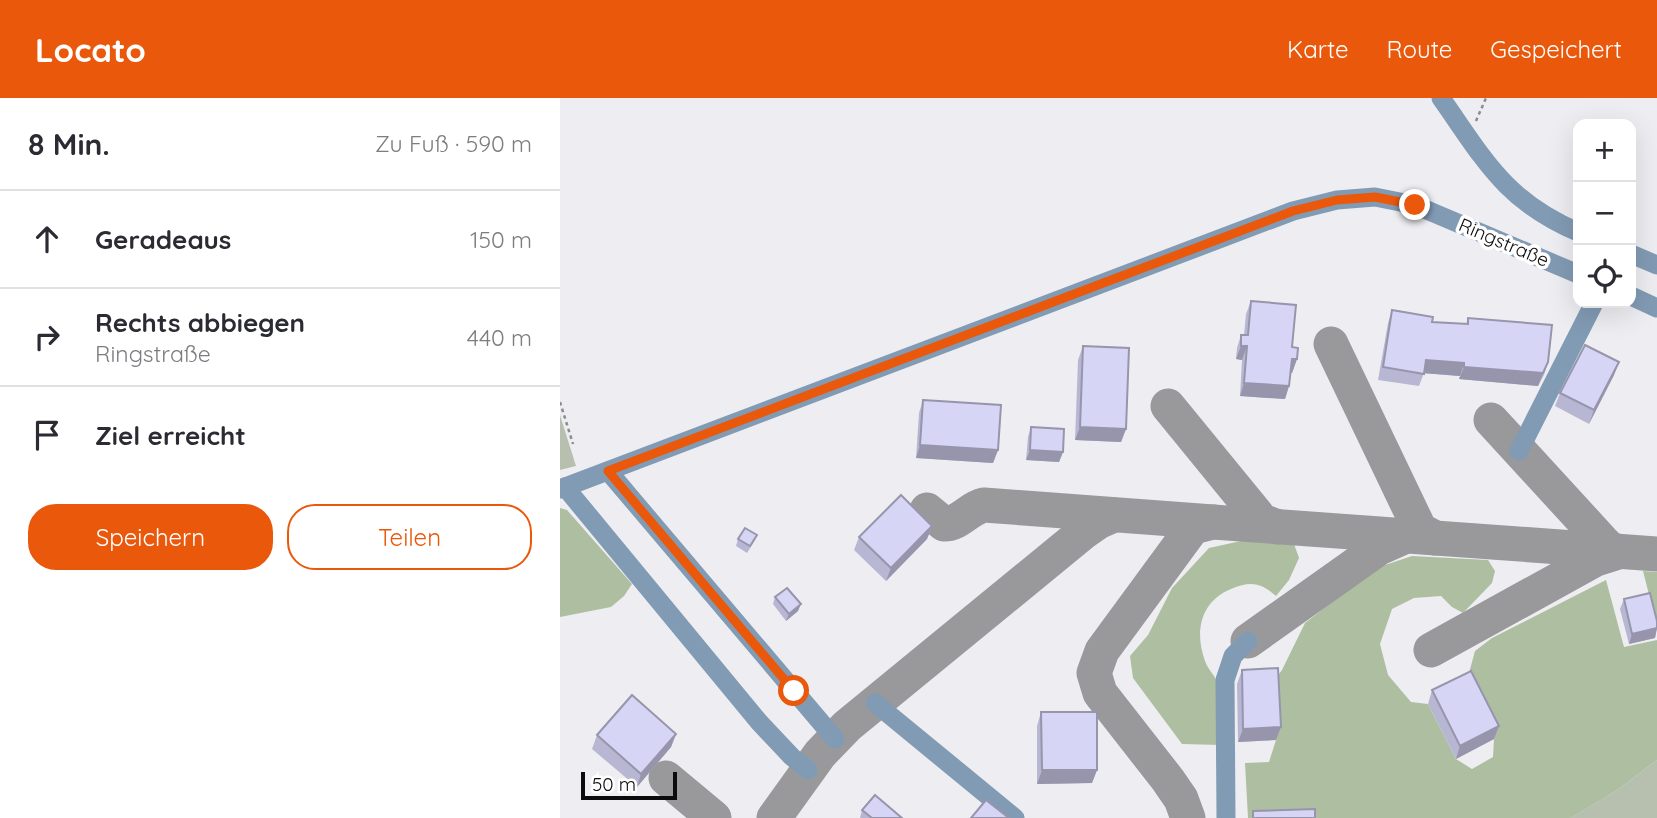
<!DOCTYPE html>
<html lang="de">
<meta charset="utf-8">
<style>
body{margin:0;font-family:Quicksand,sans-serif;background:#f7f7f7;color:#2b2b33}
.controls{position:absolute;right:21px;top:21px;display:grid;overflow:hidden;border-radius:14px;box-shadow:0 7px 28px #0002}
.controls button{width:63px;height:63px;display:grid;place-items:center;padding:0;border:0;border-bottom:2px solid #e1e1e2;background:#fff;color:#2b2b33;font:35px sans-serif}
.scale{position:absolute;left:21px;bottom:18px;width:96px;box-sizing:border-box;padding-left:7px;border:4px solid #0b0b0c;border-top:0;font-size:19px;line-height:24px;white-space:nowrap;color:#0b0b0c;-webkit-text-stroke:5px #fff;paint-order:stroke}
.stop{position:absolute;width:21px;height:21px;margin:-16px;border:5px solid #ea580c;border-radius:50%;background:#fff}
.stop.end{background:#ea580c;border-color:#fff;box-shadow:0 2px 7px #0008}
.list{margin:0;padding:0;list-style:none}
h2{display:flex;justify-content:space-between;align-items:center;height:91px;margin:0;padding:0 28px;font-size:30px}
h2 small{font-size:23px;font-weight:400;color:#7c7c81}
.list li{display:grid;grid-template-columns:46px 1fr auto;gap:21px;align-items:center;box-sizing:border-box;height:98px;padding:0 28px;border-top:2px solid #e1e1e2}
.list b{display:block;font-size:26px;white-space:nowrap}
.list p{margin:0;font-size:23px;white-space:nowrap;color:#7c7c81}
.list em{font-size:23px;font-style:normal;color:#7c7c81}
.actions{display:flex;gap:14px;padding:21px 28px}
.actions a{flex:1;padding:16px 0;border:2px solid #ea580c;border-radius:28px;text-align:center;font-size:24px;color:#ea580c}
.actions .main{background:#ea580c;color:#fff}
.icon{flex:none;width:38px;height:38px;fill:none;stroke:currentColor;stroke-width:2;stroke-linecap:round;stroke-linejoin:round}
.map{position:relative;flex:none;width:1097px;height:720px;overflow:hidden}
header{display:flex;align-items:center;gap:42px;box-sizing:border-box;height:98px;padding:0 35px;background:#ea580c;color:#fff}
header strong{font-size:33px}
nav{display:flex;gap:38px;margin-inline-start:auto;font-size:24px}
main{display:flex}
aside{flex:1;background:#fff}
.map>svg:first-child{display:block}
.green{fill:#b7c0af}
.forest{fill:#aebea1}
.lines{fill:none;stroke-linecap:round;stroke-linejoin:round}
.taxiway{stroke:#99999c;stroke-width:35}
.path{stroke:#8c8c8e;stroke-width:2.5;stroke-dasharray:3.5 3.5;stroke-linecap:butt}
.minor{stroke:#829bb4;stroke-width:19}
.wall{fill:#b8b7d3}
.shaded-wall{fill:#9695ac}
.building{fill:#d6d5f5;stroke:#9695ac;stroke-width:2}
.route{stroke:#ea580c;stroke-width:9}
.labels{text-anchor:middle;dominant-baseline:central;stroke-width:7;stroke-linejoin:round;paint-order:stroke}
.street-label{font-size:19px;fill:#0b0b0c;stroke:#fff}
</style>
<header>
<strong>Locato</strong>
<nav><a>Karte</a><a>Route</a><a>Gespeichert</a></nav>
</header>
<main>
<aside>
<h2>8 Min.<small>Zu Fuß · 590 m</small></h2>
<ul class="list">
<li><svg class="icon" aria-label="ahead" viewBox="0 0 24 24"><path d="M12 20V5M6 11l6-6 6 6"/></svg><div><b>Geradeaus</b></div><em>150 m</em></li>
<li><svg class="icon" aria-label="right" viewBox="0 0 24 24"><path d="M7 20v-9h11M14 6l5 5-5 5"/></svg><div><b>Rechts abbiegen</b><p>Ringstraße</p></div><em>440 m</em></li>
<li><svg class="icon" aria-label="arrive" viewBox="0 0 24 24"><path d="M6 21V4h12l-3 4 3 4H6"/></svg><div><b>Ziel erreicht</b></div></li>
</ul>
<div class="actions"><a class="main">Speichern</a><a>Teilen</a></div>
</aside>
<div class="map">
<svg width="1097" height="720" viewBox="0 0 1097 720">
<rect width="100%" height="100%" fill="#eeeef2"/>
<g class="green">
<path d="M0 317 16 368 0 372Z"/>
<path d="M1097 662V720H1011L1056 693Z"/>
</g>
<g class="forest">
<path d="M0 410 7 412 72 486 64 498 51 509 0 519Z"/>
<path d="M690 441 733 443 739 460 729 482 716 498C700 484 690 483 671 491 641 503 634 533 645 563 648 572 656 578 658 587 662 605 660 628 661 647L622 646 573 580 570 558 588 537 612 490 649 450Z"/>
<path d="M852 458 928 462 935 473 932 485 903 515 892 509 881 498 854 500 832 511 820 546 828 577 851 604 868 606 896 661 912 671 933 659 934 641 906 586 915 553 932 540 1046 482 1064 549 1097 542V662L1056 693 1011 720H688L685 665 709 664 716 642 713 584 722 572 745 525 816 470Z"/>
<path d="M1083 473 1097 474V528Z"/>
</g>
<g class="lines">
<g class="taxiway">
<path d="M771 246 860 432 875 440"/>
<path d="M608 308 702 423 718 429"/>
<path d="M367 412 384 426C400 426 409 410 424 407L653 424"/>
<path d="M688 543 819 450 846 438"/>
<path d="M871 552 1036 461 1058 454 1049 450 1043 444 931 322"/>
<path d="M106 680 154 720"/>
<path d="M214 720 260 656 287 628 525 433 538 424 554 417"/>
<path d="M628 720 621 701 608 682 540 595 534 575 542 553 633 429 653 424 1097 456"/>
</g>
<g class="path">
<path d="M916 23 926 0"/>
<path d="M0 304 13 346"/>
</g>
<g class="minor">
<path d="M881 0C924 61 945 103 1018 134"/>
<path d="M1071 156 1097 167"/>
<path d="M1071 198 1097 210"/>
<path d="M959 353 1034 205"/>
<path d="M48 373 275 641"/>
<path d="M5 389 199 624 232 659 248 672"/>
<path d="M0 391 733 113 777 102 815 99 855 107 1018 176"/>
<path d="M315 605 455 720"/>
<path d="M666 720 665 582 673 558 688 543"/>
</g>
</g>
<g class="wall">
<path d="M691 203 732 249 737 261 732 275H730L729 288 725 301 680 298 682 262 676 261 677 250 681 237H684L686 216Z"/>
<path d="M832 212 872 224 906 226 908 220 988 264 984 277 978 288 899 281 900 278 864 275 859 288 818 282 828 225Z"/>
<path d="M523 248 566 331 561 344 515 342 518 262Z"/>
<path d="M1059 264 1054 277 1029 326 995 308 1000 295Z"/>
<path d="M363 302 438 352 433 365 356 360 359 315Z"/>
<path d="M471 329 503 354 499 364 466 362 468 339Z"/>
<path d="M372 428 367 441 326 483 294 452 299 439Z"/>
<path d="M197 437 194 444 187 455 176 448 178 441Z"/>
<path d="M215 499 238 513 226 523 213 506Z"/>
<path d="M1064 501 1097 530 1095 540 1069 546 1060 511Z"/>
<path d="M682 572 721 629 716 642 678 644 677 586Z"/>
<path d="M872 592 939 628 934 641 896 661 868 606Z"/>
<path d="M481 614 537 672 532 685 477 686V628Z"/>
<path d="M116 636 111 649 77 689 32 651 37 637Z"/>
<path d="M302 712 342 720H300Z"/>
</g>
<g class="shaded-wall">
<path d="M681 248H687L682 262 676 261Z"/>
<path d="M732 261H737L732 275 727 274Z"/>
<path d="M866 262 904 265 900 278 861 275Z"/>
<path d="M988 264 978 288 899 281 904 269Z"/>
<path d="M1059 264 1054 277 1029 326 1034 312Z"/>
<path d="M684 285 729 288 725 301 680 298Z"/>
<path d="M520 329 566 331 561 344 515 342Z"/>
<path d="M360 347 438 352 433 365 356 360Z"/>
<path d="M470 352 503 354 499 364 466 362Z"/>
<path d="M372 428 367 441 326 483 331 470Z"/>
<path d="M241 506 238 513 226 523 229 516Z"/>
<path d="M1097 530 1095 540 1069 546 1072 536Z"/>
<path d="M939 628 934 641 896 661 900 648Z"/>
<path d="M721 629 716 642 678 644 683 631Z"/>
<path d="M116 636 111 649 77 689 81 676Z"/>
<path d="M482 672H537L532 685 477 686Z"/>
</g>
<g class="building">
<path d="M691 203 736 207 732 249 738 250 737 261H732L729 288 684 285 687 248H681V237H688Z"/>
<path d="M832 212 873 219 872 224 908 226V220L992 227 988 264 983 275 904 269V265L866 262 864 276 823 269Z"/>
<path d="M1025 247 1059 264 1034 312 1000 295Z"/>
<path d="M523 248 569 250 566 331 520 329Z"/>
<path d="M363 302 441 307 438 352 360 347Z"/>
<path d="M471 329 504 331 503 354 470 352Z"/>
<path d="M341 397 372 428 331 470 299 439Z"/>
<path d="M185 430 197 437 190 448 178 441Z"/>
<path d="M227 490 241 506 229 516 215 499Z"/>
<path d="M1090 495 1097 523V530L1072 536 1064 501Z"/>
<path d="M718 570 721 629 683 631 682 572Z"/>
<path d="M911 573 939 628 900 648 872 592Z"/>
<path d="M72 597 116 636 81 676 37 637Z"/>
<path d="M481 614H537V672H482Z"/>
<path d="M315 697 342 720H312L302 712Z"/>
<path d="M426 702 449 720H411Z"/>
<path d="M755 711V720H693V713Z"/>
</g>
<g class="lines">
<path class="route" d="M234 593 48 373 733 113 777 102 815 99 855 107"/>
</g>
<g class="labels">
<g class="street-label">
<text transform="translate(944 144) rotate(23)">Ringstraße</text>
</g>
</g>
</svg>
<div class="controls">
<button>+</button>
<button>−</button>
<button><svg class="icon" aria-label="locate" viewBox="0 0 24 24"><circle cx="12" cy="12" r="6"/><path d="M12 2v4M12 18v4M2 12h4M18 12h4"/></svg></button>
</div>
<div class="scale">50 m</div>
<div class="stop" style="left:234px;top:593px"></div>
<div class="stop end" style="left:855px;top:107px"></div>
</div>
</main>
